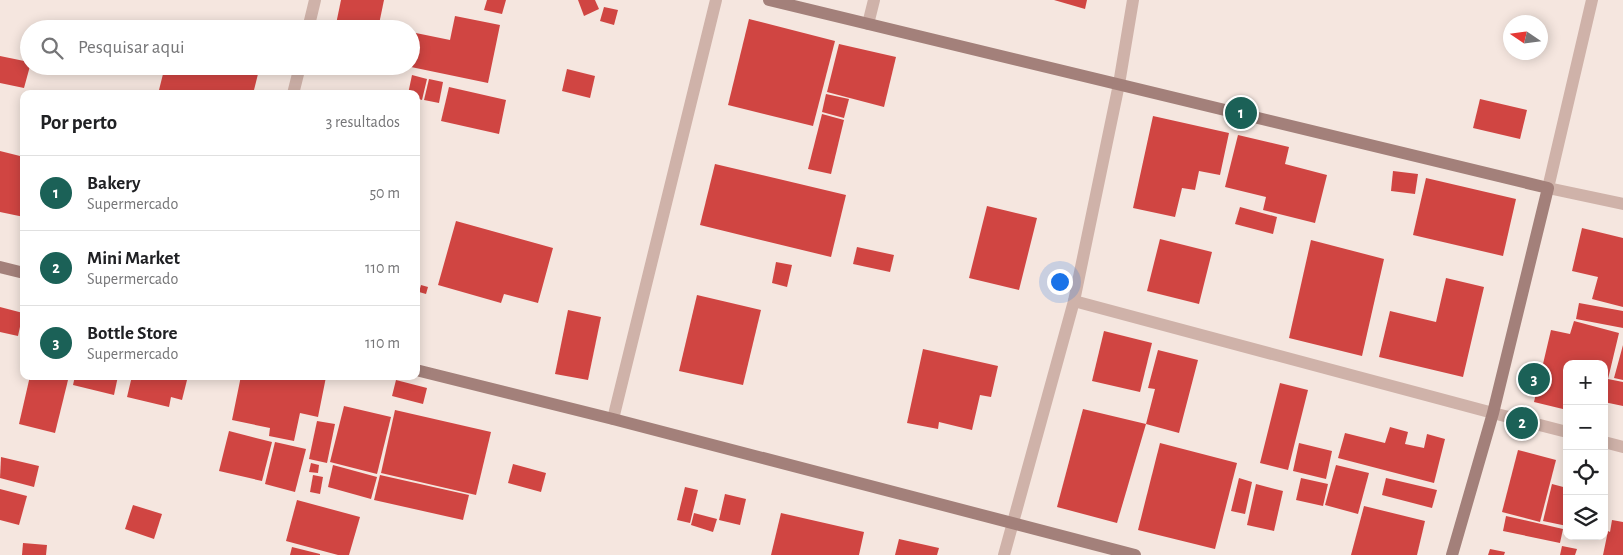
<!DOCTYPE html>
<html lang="pt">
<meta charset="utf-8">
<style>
body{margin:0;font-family:"Alegreya Sans",sans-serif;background:#f6f6f6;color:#202124}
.controls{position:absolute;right:15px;bottom:15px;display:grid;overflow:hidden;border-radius:10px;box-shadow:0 2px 12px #0003}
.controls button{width:45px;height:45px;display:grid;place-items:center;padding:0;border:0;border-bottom:1px solid #e0e0e0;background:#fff;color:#202124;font:25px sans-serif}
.compass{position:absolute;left:1503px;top:15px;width:45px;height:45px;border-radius:50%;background:#fff;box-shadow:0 2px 12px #0003;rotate:283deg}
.you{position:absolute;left:1059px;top:281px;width:18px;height:18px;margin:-12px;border:4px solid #fff;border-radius:50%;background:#1a73e8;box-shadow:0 0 0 8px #1a73e833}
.badge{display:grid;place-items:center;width:32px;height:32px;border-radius:50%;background:#1b6157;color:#fff;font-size:16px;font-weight:700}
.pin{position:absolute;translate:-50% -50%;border:2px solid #fff;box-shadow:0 1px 5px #0006}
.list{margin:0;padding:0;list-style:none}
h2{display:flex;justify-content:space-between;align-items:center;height:65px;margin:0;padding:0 20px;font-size:21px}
h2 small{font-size:16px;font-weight:400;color:#757577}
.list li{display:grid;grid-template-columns:32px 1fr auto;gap:15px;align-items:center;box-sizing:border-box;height:75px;padding:0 20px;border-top:1px solid #e0e0e0}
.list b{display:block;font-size:19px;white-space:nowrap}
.list p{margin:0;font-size:16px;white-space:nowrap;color:#757577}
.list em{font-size:16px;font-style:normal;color:#757577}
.icon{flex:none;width:28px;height:28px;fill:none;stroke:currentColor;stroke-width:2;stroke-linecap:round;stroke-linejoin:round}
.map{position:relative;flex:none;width:1623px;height:555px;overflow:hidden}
.search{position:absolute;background:#fff;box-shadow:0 2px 12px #0003;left:20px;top:20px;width:400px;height:55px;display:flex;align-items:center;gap:12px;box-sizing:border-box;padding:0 18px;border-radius:28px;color:#757577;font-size:19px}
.panel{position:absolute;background:#fff;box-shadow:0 2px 12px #0003;left:20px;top:90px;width:400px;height:290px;border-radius:10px}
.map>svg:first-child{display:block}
.building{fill:#d04542}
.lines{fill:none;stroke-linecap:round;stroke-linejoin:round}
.lane{stroke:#cfb2a9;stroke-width:12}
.street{stroke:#cfb2a9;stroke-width:12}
.secondary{stroke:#a3807a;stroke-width:12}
</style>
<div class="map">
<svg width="1623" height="555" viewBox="0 0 1623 555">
<rect width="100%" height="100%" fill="#f5e6df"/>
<g class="building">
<path d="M341 0H384L378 29H335Z"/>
<path d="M487 0H506L502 14 484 10Z"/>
<path d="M578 0H595L599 9 584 16Z"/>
<path d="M1054 0H1087L1085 9Z"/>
<path d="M604 7 618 10 614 25 600 21Z"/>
<path d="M455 16 500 25 488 83 411 67V32L450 40Z"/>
<path d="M749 19 835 41 813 126 728 105Z"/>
<path d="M839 44 896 57 884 107 827 92Z"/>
<path d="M0 56 29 62 30 66 24 88 0 83Z"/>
<path d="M165 66H260L253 94H158Z"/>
<path d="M567 69 595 76 590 98 562 91Z"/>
<path d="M412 75 427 79 422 100 416 98V94H408Z"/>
<path d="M429 79 443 82 439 103 424 100Z"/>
<path d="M449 87 506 100 499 134 441 121Z"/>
<path d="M826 94 849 99 844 118 822 112Z"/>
<path d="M1480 99 1527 110 1520 139 1473 128Z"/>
<path d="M822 114 844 120 831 174 808 169Z"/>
<path d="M1153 116 1229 133 1220 175 1199 171 1195 190 1182 188 1175 217 1133 208Z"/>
<path d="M1238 135 1289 147 1285 164 1327 175 1315 223 1263 210 1266 197 1225 187Z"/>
<path d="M0 151 24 157V217L0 212Z"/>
<path d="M715 164 846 195 831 257 700 225Z"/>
<path d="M1393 171 1418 174 1415 194 1391 191Z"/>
<path d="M1426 178 1516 199 1503 256 1413 235Z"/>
<path d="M987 206 1037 218 1019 290 969 278Z"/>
<path d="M1240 207 1277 217 1273 234 1235 224Z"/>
<path d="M456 221 553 248 538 303 504 294 501 303 438 285Z"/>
<path d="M1582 228 1623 238V307L1592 299 1598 277 1572 271Z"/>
<path d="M1160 239 1212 252 1199 304 1147 291Z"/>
<path d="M1311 240 1384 259 1362 356 1289 338Z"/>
<path d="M857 247 894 255 890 272 853 264Z"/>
<path d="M776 262 792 265 787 287 772 283Z"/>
<path d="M1446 278 1484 287 1463 377 1379 357 1390 311 1436 322Z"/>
<path d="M421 285 428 287 426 294 419 292Z"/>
<path d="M697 295 761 310 743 385 679 371Z"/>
<path d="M1579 303 1623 311V328L1576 319Z"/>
<path d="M0 307 23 313 18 336 0 332Z"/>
<path d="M568 310 601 317 588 380 555 374Z"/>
<path d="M1574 321 1619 333 1608 379 1623 382V406L1604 402V364H1567V410L1534 402 1551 330 1570 334Z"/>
<path d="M1104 331 1152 343 1140 392 1092 381Z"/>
<path d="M1623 345V380L1614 378Z"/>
<path d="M923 349 998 366 991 397 980 395 972 430 939 422 938 429 907 423Z"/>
<path d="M1158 350 1198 360 1179 433 1146 424 1155 389 1148 388Z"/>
<path d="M30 376H69L55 433 19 424Z"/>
<path d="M75 376H118L114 395 73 385Z"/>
<path d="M132 376H188L182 400 171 397 169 407 127 397Z"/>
<path d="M241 376 326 377 318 417 300 413 294 441 269 436 270 428 232 420Z"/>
<path d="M396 380 427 388 423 404 392 396Z"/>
<path d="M1280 383 1308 390 1288 470 1260 463Z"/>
<path d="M344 406 391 417 377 474 330 462Z"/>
<path d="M1083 409 1146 424 1117 523 1057 507Z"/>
<path d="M395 410 491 432 476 495 381 473Z"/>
<path d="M317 421 335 424 327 463 309 459Z"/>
<path d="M1390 427 1408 432 1405 444 1424 448 1427 434 1445 439 1434 483 1338 458 1345 433 1385 443Z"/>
<path d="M229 431 272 442 262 481 219 471Z"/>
<path d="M275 442 306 449 295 492 265 484Z"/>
<path d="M1160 443 1237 463 1215 549 1138 530Z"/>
<path d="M1299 443 1332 451 1326 479 1293 471Z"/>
<path d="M1518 450 1556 460 1540 522 1502 512Z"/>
<path d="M1 457 39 466 34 487 0 478Z"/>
<path d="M311 463 319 465 318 473 309 472Z"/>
<path d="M513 464 546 473 541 492 508 483Z"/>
<path d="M333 465 377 477 371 499 328 487Z"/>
<path d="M1336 465 1369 473 1358 514 1325 505Z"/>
<path d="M313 475 323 477 320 494 310 492Z"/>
<path d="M380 475 469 495 463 520 374 500Z"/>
<path d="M1239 478 1252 482 1245 514 1231 511Z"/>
<path d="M1301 478 1328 484 1323 506 1296 500Z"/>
<path d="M1386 478 1437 490 1432 508 1382 495Z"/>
<path d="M1256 484 1283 491 1274 531 1247 525Z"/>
<path d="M1552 484 1567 488V526L1543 521Z"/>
<path d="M685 487 698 490 690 523 677 520Z"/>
<path d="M0 489 27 496 19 525 0 520Z"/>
<path d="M725 494 746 499 740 525 719 520Z"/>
<path d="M297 500 360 517 349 555H338L286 541Z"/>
<path d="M133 505 162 514 154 539 125 529Z"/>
<path d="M1364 506 1425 521 1417 555H1351Z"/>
<path d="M694 513 717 519 713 532 691 525Z"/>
<path d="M781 513 864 532 859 555H771Z"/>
<path d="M1506 516 1563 529 1560 543 1503 531Z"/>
<path d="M1612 520 1623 522V555H1603L1608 531 1610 532Z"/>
<path d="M899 539 939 548 937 555H895Z"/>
<path d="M23 543 47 545 46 555H22Z"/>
<path d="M1562 546 1577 549 1575 555H1560Z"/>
<path d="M292 547 320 554V555H290Z"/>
<path d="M1490 549 1505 552 1504 555H1488Z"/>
</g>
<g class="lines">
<g class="lane">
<path d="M1493 413 1567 432"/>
<path d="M1604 442 1623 447"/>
</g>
<g class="street">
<path d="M1592 0 1548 188 1623 204"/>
<path d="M868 24 874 0"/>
<path d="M308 29 315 0"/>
<path d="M293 94 300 66"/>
<path d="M1074 301 1493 413"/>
<path d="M613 419 716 0"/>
<path d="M1004 555 1074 301 1119 84 1133 0"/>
</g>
<g class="secondary">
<path d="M769 0 1548 188 1493 413 1452 555"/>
<path d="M0 267 24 273"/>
<path d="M416 370 613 419 1135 555"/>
</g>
</g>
</svg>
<div class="controls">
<button>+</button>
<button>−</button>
<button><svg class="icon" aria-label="locate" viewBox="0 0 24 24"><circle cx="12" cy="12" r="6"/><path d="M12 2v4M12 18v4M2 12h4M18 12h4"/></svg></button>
<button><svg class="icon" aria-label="layers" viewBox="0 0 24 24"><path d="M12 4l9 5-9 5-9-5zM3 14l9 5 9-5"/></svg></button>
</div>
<svg class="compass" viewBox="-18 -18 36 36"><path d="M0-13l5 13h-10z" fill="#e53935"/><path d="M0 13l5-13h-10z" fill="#757577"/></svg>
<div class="you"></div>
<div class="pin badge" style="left:1241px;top:113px">1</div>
<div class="pin badge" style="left:1522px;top:423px">2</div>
<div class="pin badge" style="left:1534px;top:379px">3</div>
<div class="search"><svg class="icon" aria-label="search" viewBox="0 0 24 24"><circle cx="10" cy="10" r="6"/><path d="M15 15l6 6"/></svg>Pesquisar aqui</div>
<section class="panel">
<h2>Por perto<small>3 resultados</small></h2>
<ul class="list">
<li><span class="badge">1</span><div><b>Bakery</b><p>Supermercado</p></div><em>50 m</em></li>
<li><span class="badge">2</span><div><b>Mini Market</b><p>Supermercado</p></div><em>110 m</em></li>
<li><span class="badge">3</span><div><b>Bottle Store</b><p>Supermercado</p></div><em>110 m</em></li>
</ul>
</section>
</div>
